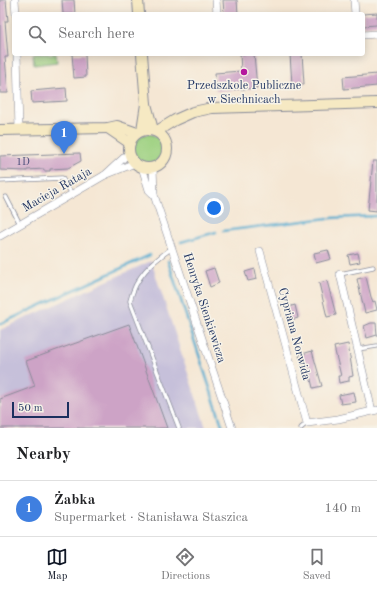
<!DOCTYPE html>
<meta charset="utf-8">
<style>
body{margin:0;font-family:"Old Standard TT",serif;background:#f2f2f2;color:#202124}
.scale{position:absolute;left:12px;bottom:10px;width:57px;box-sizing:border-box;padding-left:4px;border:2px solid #1b2f5e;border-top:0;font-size:11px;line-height:14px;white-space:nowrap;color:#1b2f5e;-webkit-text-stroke:3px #f7f3e8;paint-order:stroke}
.you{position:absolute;left:214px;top:208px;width:14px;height:14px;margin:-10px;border:3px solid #fff;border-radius:50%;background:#1a73e8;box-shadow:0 0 0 6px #1a73e833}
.badge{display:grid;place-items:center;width:26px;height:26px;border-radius:50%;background:#111827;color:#fff;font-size:13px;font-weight:700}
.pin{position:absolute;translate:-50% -33px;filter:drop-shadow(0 1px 2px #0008)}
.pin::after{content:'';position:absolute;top:21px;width:14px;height:12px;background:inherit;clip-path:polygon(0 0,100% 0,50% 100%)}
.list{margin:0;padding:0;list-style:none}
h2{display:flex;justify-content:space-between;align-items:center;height:52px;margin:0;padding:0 16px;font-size:17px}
h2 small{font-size:13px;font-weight:400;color:#757577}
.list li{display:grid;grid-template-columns:26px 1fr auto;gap:12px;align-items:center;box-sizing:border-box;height:56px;padding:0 16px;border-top:1px solid #e0e0e0}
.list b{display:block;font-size:15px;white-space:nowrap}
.list p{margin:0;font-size:13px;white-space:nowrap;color:#757577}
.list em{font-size:13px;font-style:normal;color:#757577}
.icon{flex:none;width:22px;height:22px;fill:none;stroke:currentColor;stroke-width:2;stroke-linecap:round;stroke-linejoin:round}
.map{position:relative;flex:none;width:377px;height:428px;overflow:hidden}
.search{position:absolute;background:#fff;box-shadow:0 2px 10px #0003;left:12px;right:12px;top:12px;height:44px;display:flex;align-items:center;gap:10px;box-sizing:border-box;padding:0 14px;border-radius:4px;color:#757577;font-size:15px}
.sheet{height:108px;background:#fff}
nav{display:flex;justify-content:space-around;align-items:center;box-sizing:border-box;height:56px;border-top:1px solid #e0e0e0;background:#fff;font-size:11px;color:#757577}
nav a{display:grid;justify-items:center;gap:2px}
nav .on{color:#111827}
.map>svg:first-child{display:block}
.industrial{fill:#c6c0da}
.green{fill:#9ed181;stroke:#5c8070}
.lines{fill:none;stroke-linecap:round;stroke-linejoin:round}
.stream{stroke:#52aacf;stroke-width:2.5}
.building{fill:#cda3c6}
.lane-casing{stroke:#888b99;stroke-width:5}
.street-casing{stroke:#888b99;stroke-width:8}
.secondary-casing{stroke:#888b99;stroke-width:12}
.lane{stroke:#fff;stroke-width:3.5}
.street{stroke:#fff;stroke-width:7}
.secondary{stroke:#f6e9c3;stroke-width:10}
.poi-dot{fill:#b5179e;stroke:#f7f3e8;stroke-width:1.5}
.labels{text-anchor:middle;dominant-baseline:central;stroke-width:3;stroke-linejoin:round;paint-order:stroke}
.number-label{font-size:10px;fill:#484c78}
.poi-label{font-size:12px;fill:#1b2f5e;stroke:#f7f3e8}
.street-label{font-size:12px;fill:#1b2f5e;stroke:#f7f3e8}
</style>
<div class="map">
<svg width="377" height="428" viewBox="0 0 377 428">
<rect width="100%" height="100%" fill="#f7f3e8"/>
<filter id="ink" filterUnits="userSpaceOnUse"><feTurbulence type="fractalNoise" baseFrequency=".025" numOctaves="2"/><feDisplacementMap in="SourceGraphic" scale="8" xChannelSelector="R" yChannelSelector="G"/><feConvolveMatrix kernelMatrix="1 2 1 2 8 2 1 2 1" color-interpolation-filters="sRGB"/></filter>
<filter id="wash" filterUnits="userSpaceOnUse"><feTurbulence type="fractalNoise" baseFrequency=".012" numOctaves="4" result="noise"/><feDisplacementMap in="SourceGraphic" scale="16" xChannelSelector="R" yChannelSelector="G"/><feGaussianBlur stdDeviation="0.9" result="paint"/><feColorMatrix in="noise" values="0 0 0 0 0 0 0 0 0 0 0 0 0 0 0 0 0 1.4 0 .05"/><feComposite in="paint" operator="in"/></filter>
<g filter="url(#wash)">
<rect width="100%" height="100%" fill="#f5e7d4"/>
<path class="industrial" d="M151 261 206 428H0V330Z"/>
<g class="green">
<path d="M33 54H56L57 62 34 65Z"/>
<circle cx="148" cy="149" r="15"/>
</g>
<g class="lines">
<g class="stream">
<path d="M331 218 377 216"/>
<path d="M223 231 328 218"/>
<path d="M181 242 216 232"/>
<path d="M168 261 223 428"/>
<path d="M0 324 150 255"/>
</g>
</g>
<g id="blocks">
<g class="building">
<path d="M0 0H6L8 21H5L8 57H5L8 93H0Z"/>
<path d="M62 0H74L75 14H63Z"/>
<path d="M223 0H237L238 14H224Z"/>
<path d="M377 13V25L363 26V14Z"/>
<path d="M72 54H85L86 77 74 78Z"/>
<path d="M240 54H254L257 88 216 91 215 73 241 71Z"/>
<path d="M290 54H302L304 84 292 85Z"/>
<path d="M377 74V86L344 89 343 77Z"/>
<path d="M66 88 67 101 32 103 31 91Z"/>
<path d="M80 153 81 161 68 168 50 169V171H44V169L27 170V171L0 170V156Z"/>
<path d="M373 161H377V211L368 210Z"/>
<path d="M328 250 331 259 316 263 314 253Z"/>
<path d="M358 253 360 262 350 264 348 255Z"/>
<path d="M214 268 219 283 210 287 205 271Z"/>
<path d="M255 269 257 279 248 281 245 272Z"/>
<path d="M366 277 371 297 373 302 375 301 377 310 365 313 357 279Z"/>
<path d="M327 281 336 315 327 317 319 283Z"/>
<path d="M295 305 298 318 288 321 285 308Z"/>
<path d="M371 323H376L377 335 367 338 364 326Z"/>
<path d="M129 324 167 428H0V399L35 386 26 361Z"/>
<path d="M348 344 353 376 349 377V381L339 383 338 376H341L334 347Z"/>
<path d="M312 351 322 386 313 388 308 367 303 368 299 355Z"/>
<path d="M354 392 356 402 341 404 339 395Z"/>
</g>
</g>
</g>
<g filter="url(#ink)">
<use href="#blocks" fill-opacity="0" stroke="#888b99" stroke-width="1"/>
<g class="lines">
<g class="lane-casing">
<g id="lane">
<path d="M0 181 62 178 72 194"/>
<path d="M6 197 20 224"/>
<path d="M172 248C151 263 136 276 130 301L179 428"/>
<path d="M340 274 373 267"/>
<path d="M358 349 377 346"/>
<path d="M301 428 307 423"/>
</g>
</g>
<g class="street-casing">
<g id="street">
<path d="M15 0 16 14"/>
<path d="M216 0 217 14"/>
<path d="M354 0 355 14"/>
<path d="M363 35 377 34"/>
<path d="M17 54 19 130"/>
<path d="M142 167 149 190 154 195 232 428"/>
<path d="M153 168 154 195"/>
<path d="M105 175 135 163"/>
<path d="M0 236 105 175 129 153"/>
<path d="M260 251 307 423 338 419 377 410"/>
<path d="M340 274 372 411"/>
</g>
</g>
<g class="secondary-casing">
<g id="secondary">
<path d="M138 0 139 14"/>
<path d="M142 54 146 104 153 130"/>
<path d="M108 128 130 143"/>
<circle cx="148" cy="149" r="19"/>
<path d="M0 130 108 128 117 126 137 133"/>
<path d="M142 130 146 104"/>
<path d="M157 131 175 120 193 112 212 108 377 103"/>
</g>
</g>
<use href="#lane" class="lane"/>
<use href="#street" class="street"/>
<use href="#secondary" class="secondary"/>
</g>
</g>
<circle class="poi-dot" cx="244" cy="72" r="4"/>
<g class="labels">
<g class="number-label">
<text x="23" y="162">1D</text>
</g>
<g class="poi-label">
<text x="244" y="86">Przedszkole Publiczne<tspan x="244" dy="14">w Siechnicach</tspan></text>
</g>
<g class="street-label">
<text transform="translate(57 190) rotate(-30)">Macieja Rataja</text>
<text transform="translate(204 308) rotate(72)">Henryka Sienkiewicza</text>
<text transform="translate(294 334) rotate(75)">Cypriana Norwida</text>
</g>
</g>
</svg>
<div class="scale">50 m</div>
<div class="you"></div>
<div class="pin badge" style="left:64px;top:154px;background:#3f7fe0">1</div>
<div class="search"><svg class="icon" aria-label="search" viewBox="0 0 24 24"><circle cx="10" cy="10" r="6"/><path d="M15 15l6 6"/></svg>Search here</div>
</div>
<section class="sheet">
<h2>Nearby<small></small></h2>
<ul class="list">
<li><span class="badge" style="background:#3f7fe0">1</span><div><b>Żabka</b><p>Supermarket · Stanisława Staszica</p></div><em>140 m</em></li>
</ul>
</section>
<nav>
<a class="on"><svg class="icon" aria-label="map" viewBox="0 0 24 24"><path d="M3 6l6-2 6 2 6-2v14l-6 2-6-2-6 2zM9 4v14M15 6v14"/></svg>Map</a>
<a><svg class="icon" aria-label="directions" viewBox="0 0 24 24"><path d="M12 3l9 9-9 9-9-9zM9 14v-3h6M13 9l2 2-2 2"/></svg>Directions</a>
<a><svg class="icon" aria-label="saved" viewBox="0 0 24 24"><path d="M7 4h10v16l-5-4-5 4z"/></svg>Saved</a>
</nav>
